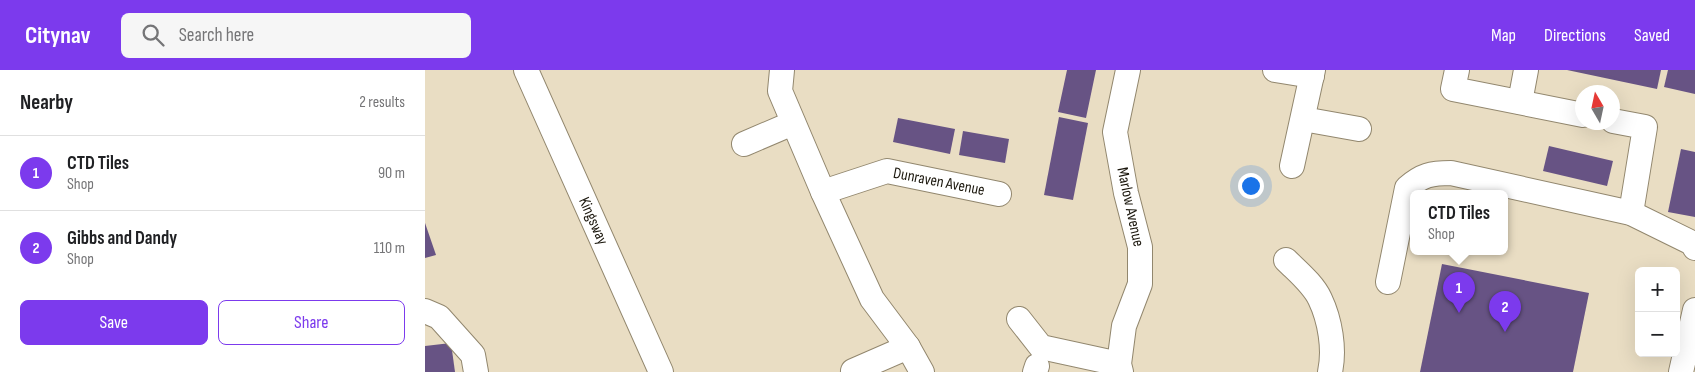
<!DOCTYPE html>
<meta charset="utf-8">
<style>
body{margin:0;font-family:"Sofia Sans Condensed",sans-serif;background:#f6f6f6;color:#202124}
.controls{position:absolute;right:15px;bottom:15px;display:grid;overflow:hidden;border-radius:8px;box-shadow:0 5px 20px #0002}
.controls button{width:45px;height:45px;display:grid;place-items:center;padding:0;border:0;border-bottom:1px solid #e0e0e0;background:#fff;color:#202124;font:25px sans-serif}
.compass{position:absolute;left:1150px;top:15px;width:45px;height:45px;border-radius:50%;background:#fff;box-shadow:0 5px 20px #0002;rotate:351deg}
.you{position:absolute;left:825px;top:115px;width:18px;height:18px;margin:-12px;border:4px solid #fff;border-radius:50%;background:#1a73e8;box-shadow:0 0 0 8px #1a73e833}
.badge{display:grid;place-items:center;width:32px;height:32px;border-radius:50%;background:#7c3aed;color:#fff;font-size:16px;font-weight:700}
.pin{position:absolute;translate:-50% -41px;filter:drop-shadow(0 1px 2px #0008)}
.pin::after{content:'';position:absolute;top:26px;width:18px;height:15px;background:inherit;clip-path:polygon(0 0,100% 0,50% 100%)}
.popup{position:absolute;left:985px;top:120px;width:98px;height:65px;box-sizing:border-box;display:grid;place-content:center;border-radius:8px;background:#fff;filter:drop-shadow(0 1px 4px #0005);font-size:16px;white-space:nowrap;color:#757577}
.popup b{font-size:19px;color:#202124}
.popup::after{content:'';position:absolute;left:50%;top:100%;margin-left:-10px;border:10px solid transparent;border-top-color:#fff}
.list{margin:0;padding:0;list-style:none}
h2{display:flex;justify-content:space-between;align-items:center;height:65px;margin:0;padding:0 20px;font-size:21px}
h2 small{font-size:16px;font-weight:400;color:#757577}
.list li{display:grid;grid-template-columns:32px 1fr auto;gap:15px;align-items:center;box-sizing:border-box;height:75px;padding:0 20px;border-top:1px solid #e0e0e0}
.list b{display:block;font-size:19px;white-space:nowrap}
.list p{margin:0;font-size:16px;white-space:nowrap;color:#757577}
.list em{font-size:16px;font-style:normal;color:#757577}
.actions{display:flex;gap:10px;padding:15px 20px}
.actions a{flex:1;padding:11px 0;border:1px solid #7c3aed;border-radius:8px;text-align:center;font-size:18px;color:#7c3aed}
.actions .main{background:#7c3aed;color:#fff}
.icon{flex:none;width:28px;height:28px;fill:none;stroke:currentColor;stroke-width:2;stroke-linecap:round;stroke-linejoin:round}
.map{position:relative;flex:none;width:1270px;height:302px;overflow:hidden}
header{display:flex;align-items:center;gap:30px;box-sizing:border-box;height:70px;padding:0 25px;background:#7c3aed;color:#fff}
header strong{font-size:24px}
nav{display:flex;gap:28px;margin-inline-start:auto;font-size:18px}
.search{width:350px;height:45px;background:#f6f6f6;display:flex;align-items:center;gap:12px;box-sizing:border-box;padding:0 18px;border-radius:8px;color:#757577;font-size:19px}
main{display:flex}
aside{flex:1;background:#fff}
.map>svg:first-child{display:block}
.building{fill:#675384}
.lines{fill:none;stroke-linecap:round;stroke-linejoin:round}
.minor-casing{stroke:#92876e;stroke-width:26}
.minor{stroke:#fff;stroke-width:24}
.labels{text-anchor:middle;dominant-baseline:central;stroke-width:5;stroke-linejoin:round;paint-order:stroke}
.street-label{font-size:16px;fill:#1b170d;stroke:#fff}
</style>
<header>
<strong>Citynav</strong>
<div class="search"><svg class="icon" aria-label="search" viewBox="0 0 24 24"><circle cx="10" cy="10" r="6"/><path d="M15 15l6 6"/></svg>Search here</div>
<nav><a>Map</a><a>Directions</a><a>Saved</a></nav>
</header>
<main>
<aside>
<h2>Nearby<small>2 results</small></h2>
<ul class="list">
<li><span class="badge">1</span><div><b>CTD Tiles</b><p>Shop</p></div><em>90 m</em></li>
<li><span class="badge">2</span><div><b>Gibbs and Dandy</b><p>Shop</p></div><em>110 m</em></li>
</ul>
<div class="actions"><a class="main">Save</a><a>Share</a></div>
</aside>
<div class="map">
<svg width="1270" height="302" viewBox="0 0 1270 302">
<rect width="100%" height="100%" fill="#e9ddc3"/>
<g class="building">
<path d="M642 0H671L661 48 633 42Z"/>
<path d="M1142 0H1236L1232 19Z"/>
<path d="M1243 0H1270V24L1239 17Z"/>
<path d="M634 47 663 53 648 130 619 125Z"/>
<path d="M473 48 530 59 525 84 468 72Z"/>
<path d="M538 61 584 69 580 93 534 85Z"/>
<path d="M1124 76 1188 91 1182 116 1118 101Z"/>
<path d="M1256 79 1270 82V147L1243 142Z"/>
<path d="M0 153 11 185 0 188Z"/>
<path d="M1017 194 1164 223 1148 302H995Z"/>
<path d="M26 273 30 302H0V276Z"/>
</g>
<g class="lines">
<g class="minor-casing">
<g id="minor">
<path d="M101 0 236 302"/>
<path d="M357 0 355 21 398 122 447 229 483 277 497 302"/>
<path d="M850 0 887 6"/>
<path d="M1032 0 1028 19 1158 45"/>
<path d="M1095 32 1101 0"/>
<path d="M878 49 934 59"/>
<path d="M1188 51 1220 57 1206 143"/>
<path d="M319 74 368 53"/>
<path d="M867 96 888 0"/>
<path d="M398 122 462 101 574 124"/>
<path d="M861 190C873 202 888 214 895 229 905 250 910 279 905 302"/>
<path d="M963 212 982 118C997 105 1006 103 1026 103L1206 143 1267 173 1270 178"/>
<path d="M0 241 14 247 48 285 51 302"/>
<path d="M594 249 616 277 694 294"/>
<path d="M428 301 483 277"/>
<path d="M610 302 612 296"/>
<path d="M696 302 694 294 699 256 715 214V177L701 123 690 62 703 0"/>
<path d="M1256 302 1270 240"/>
</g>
</g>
<use href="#minor" class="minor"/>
</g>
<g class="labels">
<g class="street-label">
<text transform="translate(514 112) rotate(11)">Dunraven Avenue</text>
<text transform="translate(705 137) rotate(78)">Marlow Avenue</text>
<text transform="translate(168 151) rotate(66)">Kingsway</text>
</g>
</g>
</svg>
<div class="controls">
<button>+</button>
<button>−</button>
</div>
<svg class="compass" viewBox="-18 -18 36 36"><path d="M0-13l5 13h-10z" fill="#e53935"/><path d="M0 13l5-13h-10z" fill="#757577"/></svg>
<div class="you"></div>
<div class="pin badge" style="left:1034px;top:243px">1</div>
<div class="popup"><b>CTD Tiles</b>Shop</div>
<div class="pin badge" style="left:1080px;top:262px">2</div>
</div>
</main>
